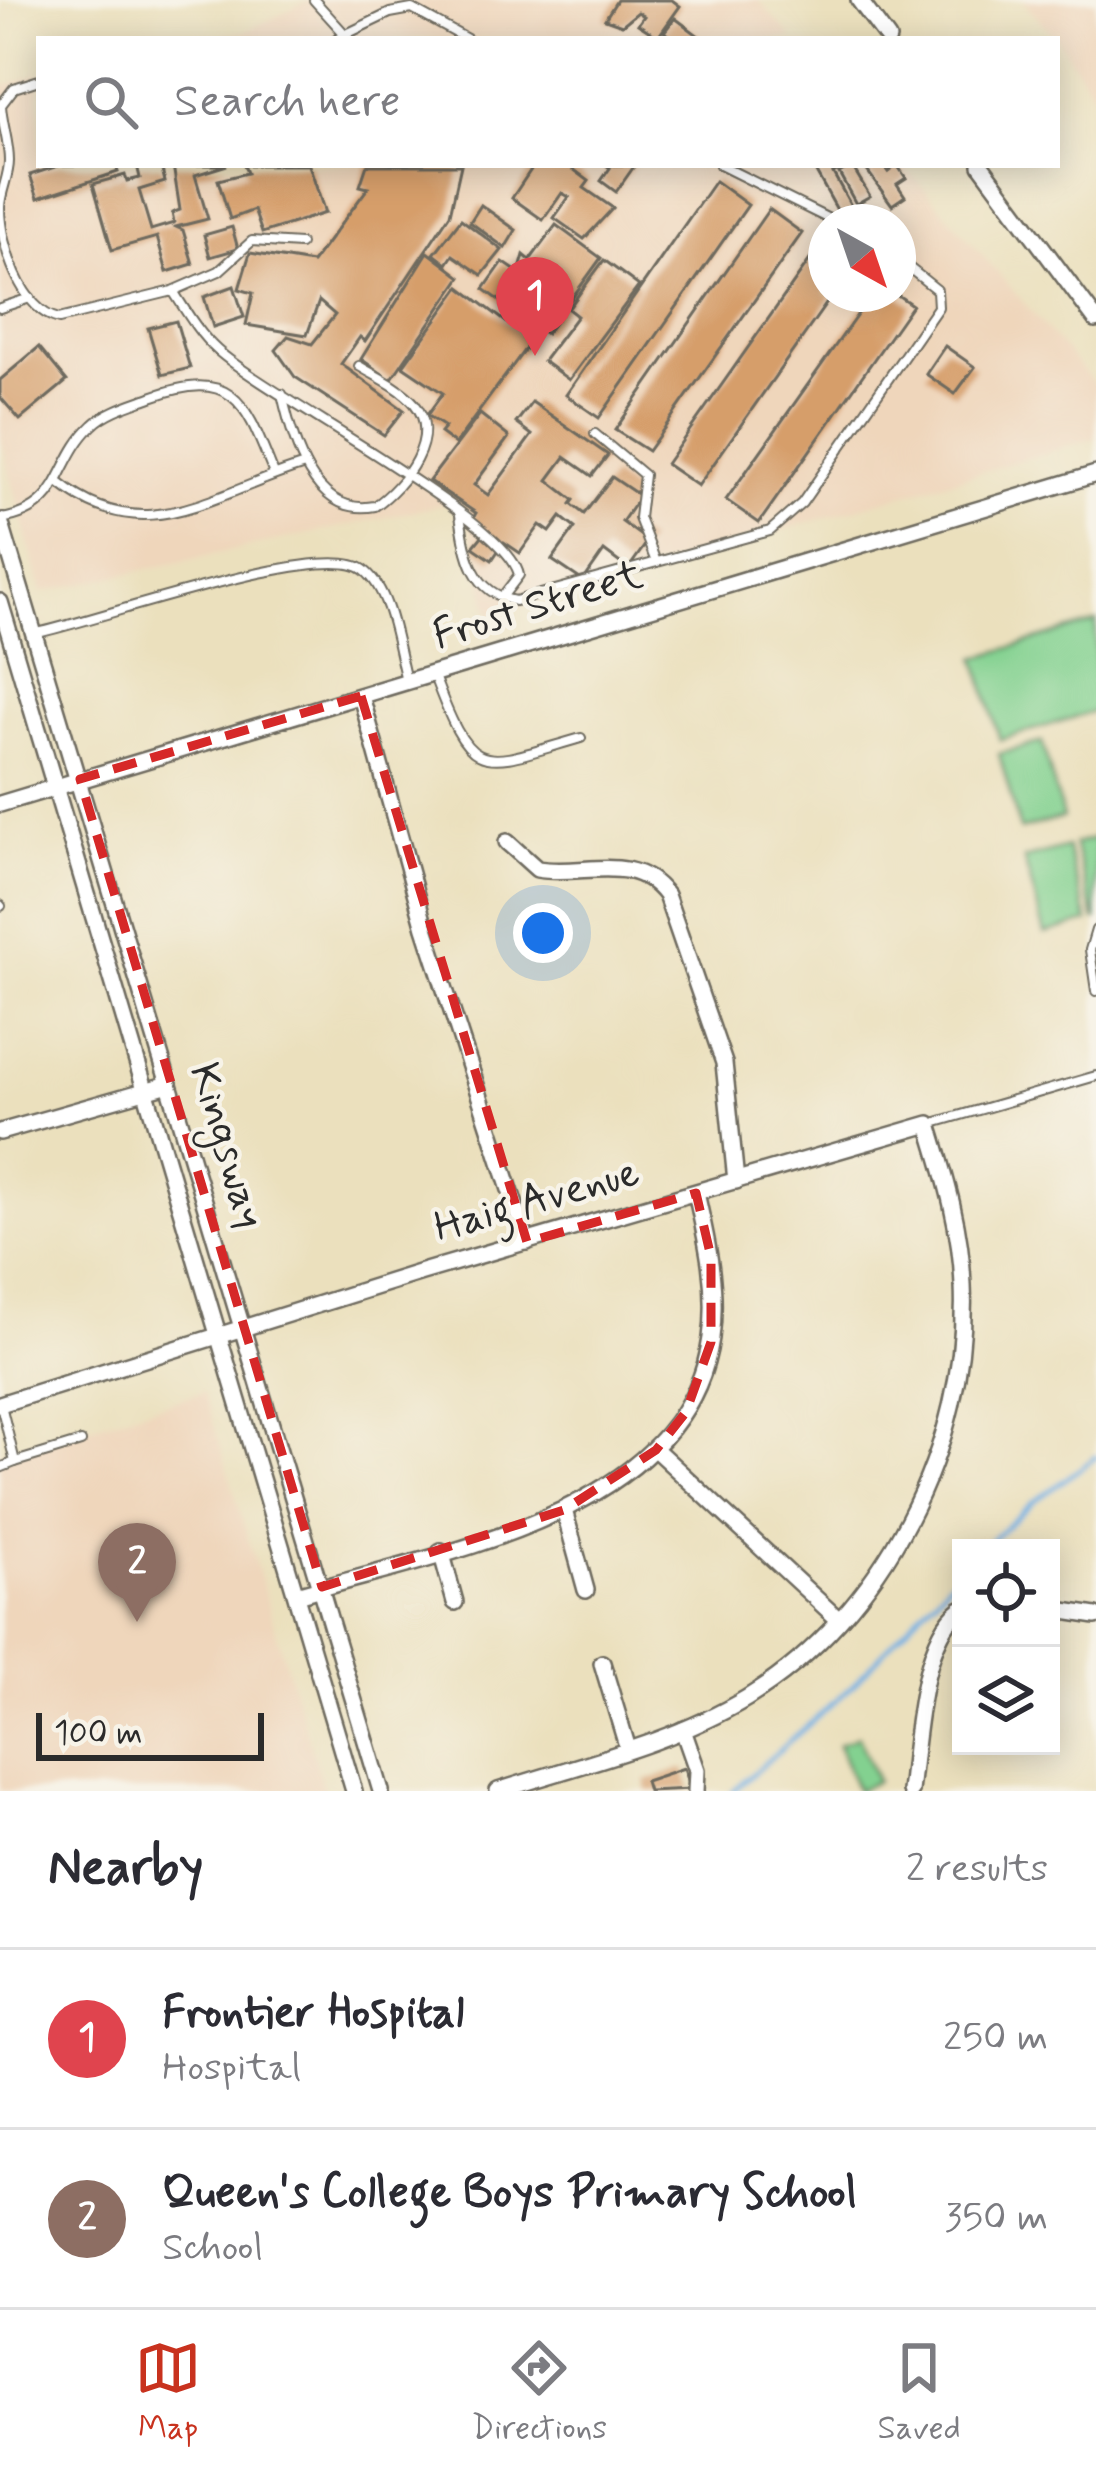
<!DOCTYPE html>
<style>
body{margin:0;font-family:Mynerve,sans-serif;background:#f2f2f3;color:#2b2b33}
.controls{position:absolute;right:36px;bottom:36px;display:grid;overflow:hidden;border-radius:0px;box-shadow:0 6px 30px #0003}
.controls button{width:108px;height:108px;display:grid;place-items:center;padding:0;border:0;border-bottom:3px solid #e1e1e2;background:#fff;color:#2b2b33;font:60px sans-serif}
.compass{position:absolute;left:808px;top:204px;width:108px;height:108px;border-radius:50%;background:#fff;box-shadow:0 6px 30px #0003;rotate:140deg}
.scale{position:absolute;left:36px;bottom:30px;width:228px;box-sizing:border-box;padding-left:12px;border:6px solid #2b2b2b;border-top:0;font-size:33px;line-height:42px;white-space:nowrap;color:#2b2b2b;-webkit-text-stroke:9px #f7f3e8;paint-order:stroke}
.you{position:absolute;left:543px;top:933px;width:42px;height:42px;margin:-30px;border:9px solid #fff;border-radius:50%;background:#1a73e8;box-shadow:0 0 0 18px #1a73e833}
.badge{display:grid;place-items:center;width:78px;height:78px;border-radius:50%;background:#c8321e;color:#fff;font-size:39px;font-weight:700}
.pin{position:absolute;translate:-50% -99px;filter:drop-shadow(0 3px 6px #0008)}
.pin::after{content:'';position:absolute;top:63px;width:42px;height:36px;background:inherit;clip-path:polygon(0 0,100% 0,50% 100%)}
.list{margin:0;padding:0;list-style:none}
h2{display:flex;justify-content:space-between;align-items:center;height:156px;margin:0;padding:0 48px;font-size:51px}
h2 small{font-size:39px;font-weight:400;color:#7c7c81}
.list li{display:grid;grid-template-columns:78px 1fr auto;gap:36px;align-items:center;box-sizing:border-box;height:180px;padding:0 48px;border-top:3px solid #e1e1e2}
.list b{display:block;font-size:45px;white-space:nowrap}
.list p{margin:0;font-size:39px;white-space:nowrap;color:#7c7c81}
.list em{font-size:39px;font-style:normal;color:#7c7c81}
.icon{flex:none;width:66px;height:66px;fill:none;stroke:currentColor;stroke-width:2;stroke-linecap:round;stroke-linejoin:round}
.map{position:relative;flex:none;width:1096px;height:1791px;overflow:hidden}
.search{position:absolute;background:#fff;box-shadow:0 6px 30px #0003;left:36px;right:36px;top:36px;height:132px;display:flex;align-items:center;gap:30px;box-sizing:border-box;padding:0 42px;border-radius:0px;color:#7c7c81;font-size:45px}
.sheet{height:516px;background:#fff}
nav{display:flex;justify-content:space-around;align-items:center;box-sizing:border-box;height:168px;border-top:3px solid #e1e1e2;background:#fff;font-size:33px;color:#7c7c81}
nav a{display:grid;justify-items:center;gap:6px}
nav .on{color:#c8321e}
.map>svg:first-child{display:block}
.built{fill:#efd6bb;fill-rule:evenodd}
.pitch{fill:#83d190;stroke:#577e5e;stroke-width:3}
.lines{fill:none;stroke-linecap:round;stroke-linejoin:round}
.stream{stroke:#71b0e4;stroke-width:4.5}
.building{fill:#d69e6a}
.service-casing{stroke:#6e6a5e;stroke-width:12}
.minor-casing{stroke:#6e6a5e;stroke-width:20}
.service{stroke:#fff;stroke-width:8}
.minor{stroke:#fff;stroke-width:15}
.marked{fill:none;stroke:#d62828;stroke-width:9;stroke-dasharray:24 15;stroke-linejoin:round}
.labels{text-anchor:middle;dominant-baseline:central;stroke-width:9;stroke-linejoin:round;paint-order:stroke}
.street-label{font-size:42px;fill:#2b2b2b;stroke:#f7f3e8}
</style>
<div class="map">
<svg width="1096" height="1791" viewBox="0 0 1096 1791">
<rect width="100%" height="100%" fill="#f7f3e8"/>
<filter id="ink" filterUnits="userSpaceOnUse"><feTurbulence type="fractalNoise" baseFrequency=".00833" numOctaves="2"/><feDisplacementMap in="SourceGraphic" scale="24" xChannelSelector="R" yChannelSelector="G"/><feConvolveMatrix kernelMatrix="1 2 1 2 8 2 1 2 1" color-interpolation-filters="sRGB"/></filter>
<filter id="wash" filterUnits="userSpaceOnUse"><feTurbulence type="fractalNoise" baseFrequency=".004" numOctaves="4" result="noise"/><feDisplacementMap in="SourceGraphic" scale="48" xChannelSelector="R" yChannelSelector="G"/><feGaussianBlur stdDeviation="2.7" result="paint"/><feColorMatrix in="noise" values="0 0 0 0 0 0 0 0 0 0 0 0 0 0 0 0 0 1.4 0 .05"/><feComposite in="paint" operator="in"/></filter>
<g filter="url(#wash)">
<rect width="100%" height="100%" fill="#ebe0bd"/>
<g class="built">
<path d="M310 0H758L793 39H213L245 32Z"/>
<path d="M1022 0H1096V98L1057 39Z"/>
<path d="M39 74V165H904L1096 386V438L490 616 466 509 455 502 42 592 0 436V87ZM826 222H898V294H826Z"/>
<path d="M204 1392 324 1791H0V1453Z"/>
</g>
<g class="pitch">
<path d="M1096 622V711L1000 740 976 658Z"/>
<path d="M1042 742 1063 818 1020 830 999 754Z"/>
<path d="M1096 838V920H1095L1074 844Z"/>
<path d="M1067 847 1088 922 1045 934 1024 859Z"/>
<path d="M858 1736 877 1781 857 1790 838 1745Z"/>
</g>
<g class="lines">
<g class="stream">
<path d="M983 1548 1032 1503 1096 1457"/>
<path d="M733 1791 848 1690 961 1569"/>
</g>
</g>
<g id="blocks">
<g class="building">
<path d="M617 0H672L680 6 658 37 638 24 644 16 638 12 622 25 605 19Z"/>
<path d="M675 18 699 36 697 39H673L664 32Z"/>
<path d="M61 165H116L118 172 38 198 30 175Z"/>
<path d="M137 165H161L165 182 139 190 151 230 174 223 172 213 180 210 173 165H227L195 175 208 219 176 227 183 230 193 264 167 272 157 237 112 250 93 184 125 175 127 181 140 178Z"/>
<path d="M244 165H309L325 213 262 233 254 210 230 219 218 180 247 173Z"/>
<path d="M367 165H461L450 214 365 341 360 337 341 364 404 410 384 435 295 377 276 350 288 336 312 344 335 315 319 301 307 335 246 325 253 293 239 289 250 253 312 263 368 188 360 186Z"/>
<path d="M528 165H577L573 169 589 181 584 188 613 208 584 239 554 218 569 197 562 193 543 220 512 198 532 168Z"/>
<path d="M606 165H635L616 192 601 181 610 168Z"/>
<path d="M812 165H848L833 173 854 211 841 217Z"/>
<path d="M863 165H883L888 172 897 165 906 178 897 184 905 196 892 205Z"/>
<path d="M852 166 870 196 856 204 839 173Z"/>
<path d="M715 181 748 205 599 418 566 395Z"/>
<path d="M481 205 516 230 505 248 470 222Z"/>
<path d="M769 209 802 233 648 451 615 430Z"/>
<path d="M461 219 502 250 482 275 453 255 447 264 434 254Z"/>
<path d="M556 225 601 258 546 334 484 289 503 262 519 273 524 255 530 260Z"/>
<path d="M232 227 238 249 210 257 204 235Z"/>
<path d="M821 244 826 248V294H833L698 486 666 464Z"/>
<path d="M428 252 461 277 391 380 361 359Z"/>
<path d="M604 260 639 286 569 380 543 361 577 316 568 309Z"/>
<path d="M234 286 244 317 213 327 204 297Z"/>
<path d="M460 287 531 341 455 444 440 433 445 427 427 415 443 393 403 366Z"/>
<path d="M872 294H896L912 305 759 523 726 500Z"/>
<path d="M176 321 190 368 162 375 148 328Z"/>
<path d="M945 346 975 367 955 394 926 374Z"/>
<path d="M39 347 67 381 20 420 0 397V380Z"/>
<path d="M532 402 608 455 592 476 565 457 548 480 574 500 571 504 584 514 612 477 640 496 622 522 648 541 628 569 604 551 583 581 552 560 575 528 561 517 550 532 540 525 520 553 504 542 492 560 473 547 487 530 472 520 476 513 429 481 480 414 509 437 474 485 488 495 532 435 516 423Z"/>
<path d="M684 1768 691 1789 648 1791 645 1781Z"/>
</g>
</g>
</g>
<g filter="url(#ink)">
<use href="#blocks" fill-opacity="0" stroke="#6e6a5e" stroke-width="3"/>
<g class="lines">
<g class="service-casing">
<g id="service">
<path d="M314 0 343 32"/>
<path d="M336 39 390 13 412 9 467 39"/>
<path d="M39 80 14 88 1 105C2 124 9 142 9 161 9 177 0 192 0 208 0 244 21 310 59 319L173 291"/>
<path d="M720 165 835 222"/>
<path d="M300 244 252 241 219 271 173 291C186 311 199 334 217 350 269 397 507 519 519 575L502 597"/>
<path d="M0 308 30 298"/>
<path d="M282 394C292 439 313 518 375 506 404 486 443 437 414 403 400 387 377 377 359 366"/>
<path d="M595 434 644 475 639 518 656 562"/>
<path d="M58 482C145 552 212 493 305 465"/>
<path d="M460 515C466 554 471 592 515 601L770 531 802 503 938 307 937 290 898 259"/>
<path d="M1 519C65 509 54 462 93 425 107 411 132 404 151 397 236 366 246 405 274 474"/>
<path d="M37 633C96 621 325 539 364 570 392 592 397 648 406 680"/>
<path d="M434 676C473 781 480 767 581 738"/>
<path d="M0 905 1 906"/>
<path d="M1096 930 1090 950 1096 991"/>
<path d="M930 1124 1096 1076"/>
<path d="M15 1462 81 1442"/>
<path d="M0 1468 15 1462 1 1405"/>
</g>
</g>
<g class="minor-casing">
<g id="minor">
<path d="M859 0 888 39"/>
<path d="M981 165 1096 320"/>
<path d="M0 521 381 1791"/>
<path d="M0 602 354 1791"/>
<path d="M361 696 425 928 527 1242"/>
<path d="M0 804 1096 474"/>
<path d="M507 842 537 869C584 877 633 851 666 895L724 1063 736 1181"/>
<path d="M0 1132 169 1084"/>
<path d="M0 1404 422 1272 929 1124C946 1178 961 1229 963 1285 970 1444 883 1615 747 1698 671 1744 581 1764 498 1791"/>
<path d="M656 1450 839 1620"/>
<path d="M564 1510 586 1590"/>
<path d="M441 1551 455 1602"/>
<path d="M297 1595C437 1553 686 1515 711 1338 718 1288 707 1241 696 1193"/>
<path d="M1051 1609 1096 1616"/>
<path d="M602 1663 628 1749"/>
<path d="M683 1730 697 1770 696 1791"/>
<path d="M910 1791C917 1741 920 1640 961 1609"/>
</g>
</g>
<use href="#service" class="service"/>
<use href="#minor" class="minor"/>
</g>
</g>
<path class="marked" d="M361 696 527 1242 696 1193 711 1257V1342L686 1412 656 1450 564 1510 322 1587 80 779Z"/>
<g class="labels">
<g class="street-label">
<text transform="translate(538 606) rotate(-17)">Frost Street</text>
<text transform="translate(226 1146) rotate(73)">Kingsway</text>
<text transform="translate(537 1201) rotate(-16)">Haig Avenue</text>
</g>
</g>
</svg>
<div class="controls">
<button><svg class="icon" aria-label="locate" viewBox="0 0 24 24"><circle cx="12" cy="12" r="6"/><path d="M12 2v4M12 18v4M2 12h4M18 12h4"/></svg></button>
<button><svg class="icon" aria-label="layers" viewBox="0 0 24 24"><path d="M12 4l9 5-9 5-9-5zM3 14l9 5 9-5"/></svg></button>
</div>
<svg class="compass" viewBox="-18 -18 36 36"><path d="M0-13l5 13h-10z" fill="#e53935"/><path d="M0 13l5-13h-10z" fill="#7c7c81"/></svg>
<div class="scale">100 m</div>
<div class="you"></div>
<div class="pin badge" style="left:535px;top:356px;background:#e0444e">1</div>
<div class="pin badge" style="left:137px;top:1622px;background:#8d6e63">2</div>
<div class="search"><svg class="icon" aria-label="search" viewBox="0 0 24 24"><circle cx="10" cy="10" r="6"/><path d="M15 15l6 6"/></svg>Search here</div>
</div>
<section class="sheet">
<h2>Nearby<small>2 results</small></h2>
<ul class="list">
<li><span class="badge" style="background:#e0444e">1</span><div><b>Frontier Hospital</b><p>Hospital</p></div><em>250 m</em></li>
<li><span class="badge" style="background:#8d6e63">2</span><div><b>Queen's College Boys Primary School</b><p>School</p></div><em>350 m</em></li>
</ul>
</section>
<nav>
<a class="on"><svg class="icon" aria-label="map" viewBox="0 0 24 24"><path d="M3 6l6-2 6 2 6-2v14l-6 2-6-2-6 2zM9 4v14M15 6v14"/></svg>Map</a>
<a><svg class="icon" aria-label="directions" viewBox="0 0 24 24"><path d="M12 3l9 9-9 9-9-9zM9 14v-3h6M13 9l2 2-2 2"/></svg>Directions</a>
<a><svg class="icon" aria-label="saved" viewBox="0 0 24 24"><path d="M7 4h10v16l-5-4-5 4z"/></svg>Saved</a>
</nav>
